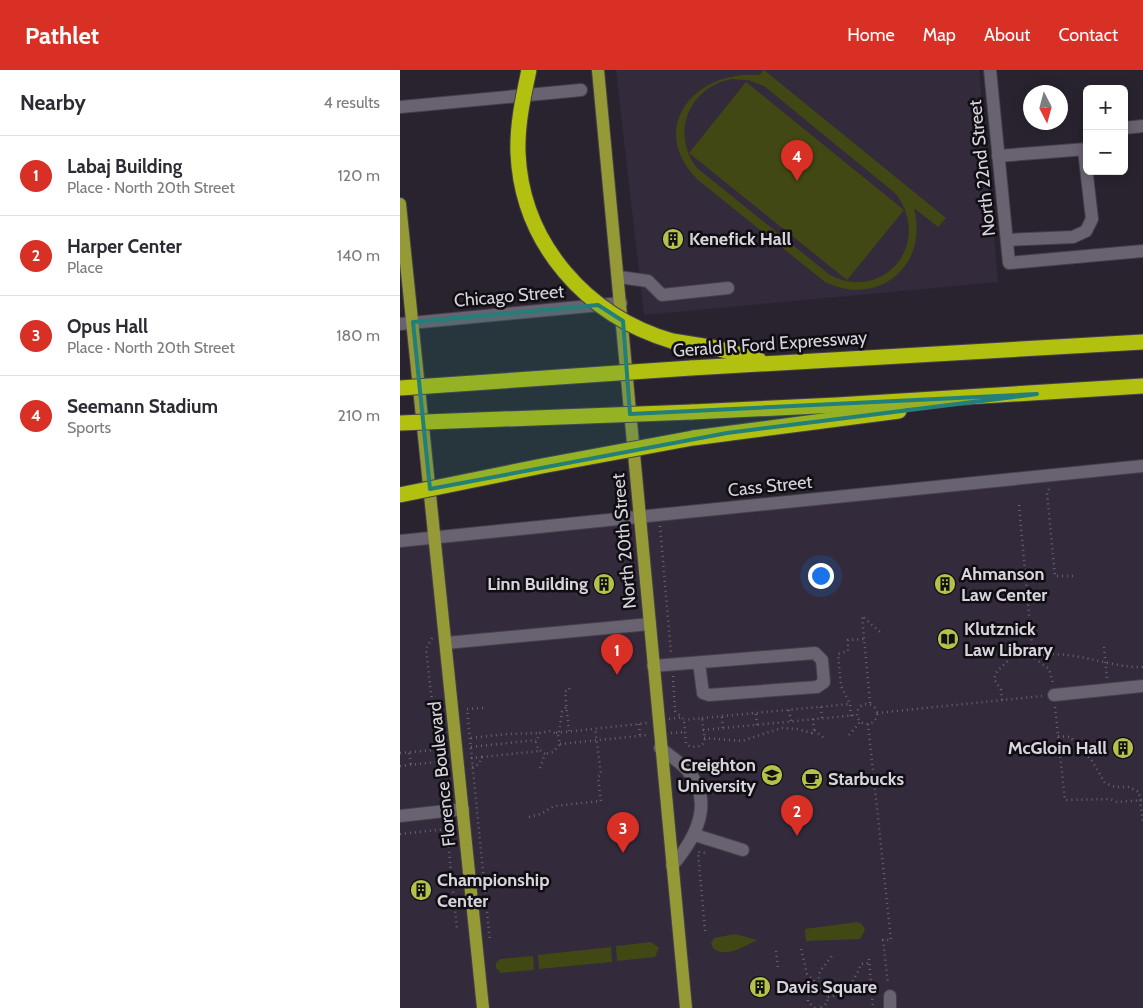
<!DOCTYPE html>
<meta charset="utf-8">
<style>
body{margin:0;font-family:Cabin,sans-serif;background:#f2f2f3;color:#2b2b33}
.controls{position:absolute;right:15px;top:15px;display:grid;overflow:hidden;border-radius:8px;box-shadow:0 2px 12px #0003}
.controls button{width:45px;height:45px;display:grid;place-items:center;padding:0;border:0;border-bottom:1px solid #e1e1e2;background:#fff;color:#2b2b33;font:25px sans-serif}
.compass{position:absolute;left:623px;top:15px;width:45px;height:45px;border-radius:50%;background:#fff;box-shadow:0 2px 12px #0003;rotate:174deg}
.you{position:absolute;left:420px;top:505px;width:18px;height:18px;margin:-12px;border:4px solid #fff;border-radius:50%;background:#1a73e8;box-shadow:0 0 0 8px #1a73e833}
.badge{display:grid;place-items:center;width:32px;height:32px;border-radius:50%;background:#d93025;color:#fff;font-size:16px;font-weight:700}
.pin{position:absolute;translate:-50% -41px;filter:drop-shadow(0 1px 2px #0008)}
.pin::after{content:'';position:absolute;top:26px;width:18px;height:15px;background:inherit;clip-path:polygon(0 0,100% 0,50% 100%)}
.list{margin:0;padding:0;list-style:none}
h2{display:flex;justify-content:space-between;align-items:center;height:65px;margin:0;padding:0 20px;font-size:21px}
h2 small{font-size:16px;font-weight:400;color:#7c7c81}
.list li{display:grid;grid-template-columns:32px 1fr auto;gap:15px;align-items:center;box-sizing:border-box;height:80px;padding:0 20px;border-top:1px solid #e1e1e2}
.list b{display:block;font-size:19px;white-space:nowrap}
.list p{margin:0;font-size:16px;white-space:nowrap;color:#7c7c81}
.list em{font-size:16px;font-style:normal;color:#7c7c81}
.map{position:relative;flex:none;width:743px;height:938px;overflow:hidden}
header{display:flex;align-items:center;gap:30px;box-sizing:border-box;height:70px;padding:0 25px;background:#d93025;color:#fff}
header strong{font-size:24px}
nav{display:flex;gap:28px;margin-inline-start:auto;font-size:18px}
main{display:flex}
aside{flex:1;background:#fff}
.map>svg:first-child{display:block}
.built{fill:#332a3b}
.green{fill:#424813;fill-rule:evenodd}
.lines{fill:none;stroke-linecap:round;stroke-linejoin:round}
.minor-casing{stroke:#45404a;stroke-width:14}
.major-casing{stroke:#45404a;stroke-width:14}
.highway-casing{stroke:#45404a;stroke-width:17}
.path{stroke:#6a656f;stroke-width:2.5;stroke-dasharray:1 4;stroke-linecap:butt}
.minor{stroke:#696270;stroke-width:12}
.major{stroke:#959a36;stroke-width:12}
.highway{stroke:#b2c010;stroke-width:15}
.highway-bridge-casing{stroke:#45404a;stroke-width:17;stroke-linecap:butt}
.highway-bridge{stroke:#b2c010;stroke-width:15}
.marked{fill:#237f79;fill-opacity:0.2;stroke:#237f79;stroke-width:4;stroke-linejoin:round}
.labels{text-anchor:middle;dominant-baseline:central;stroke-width:5;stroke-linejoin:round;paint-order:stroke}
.street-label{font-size:18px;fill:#d8d4dc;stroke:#100e13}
.poi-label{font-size:18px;font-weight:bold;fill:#d8d4dc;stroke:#100e13;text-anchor:start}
</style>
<header>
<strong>Pathlet</strong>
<nav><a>Home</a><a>Map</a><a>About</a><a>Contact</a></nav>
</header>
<main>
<aside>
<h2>Nearby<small>4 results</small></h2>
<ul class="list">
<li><span class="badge">1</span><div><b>Labaj Building</b><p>Place · North 20th Street</p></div><em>120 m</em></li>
<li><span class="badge">2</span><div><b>Harper Center</b><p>Place</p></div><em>140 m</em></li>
<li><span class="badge">3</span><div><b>Opus Hall</b><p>Place · North 20th Street</p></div><em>180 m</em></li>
<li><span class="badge">4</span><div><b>Seemann Stadium</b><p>Sports</p></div><em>210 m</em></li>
</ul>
</aside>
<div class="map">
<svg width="743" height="938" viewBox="0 0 743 938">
<rect width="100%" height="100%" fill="#29232f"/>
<g class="built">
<path d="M216 0H579L598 212 244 245Z"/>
<path d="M743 396V938H0V471Z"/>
</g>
<g class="green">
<path d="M364 0 546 148 538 157 514 138C529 195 479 238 425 212L298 110C247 60 292 0 359 5ZM332 9 348 10 364 16 496 124C533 173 484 233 430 205L297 98C270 63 289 17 332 9Z"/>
<path d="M346 12 504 140 447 210 289 83Z"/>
<path d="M457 852 462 854 465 860 460 869 406 871 405 859Z"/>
<path d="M335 864 357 870C345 876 325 889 313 878L311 873 314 868Z"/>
<path d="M251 872 259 878 255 887 217 891 216 876Z"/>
<path d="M211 877 212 892 139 899 138 885Z"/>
<path d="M133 886 134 900 101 903 96 898V893L100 889Z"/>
</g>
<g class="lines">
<g class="minor-casing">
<g id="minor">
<path d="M590 0 609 193 743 181"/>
<path d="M0 37 181 20"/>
<path d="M724 58 743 56"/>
<path d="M598 86 687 79"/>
<path d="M607 170 673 167 686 161 692 149 684 80"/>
<path d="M219 207 248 211 262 225 328 218"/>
<path d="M0 254 221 233"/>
<path d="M0 471 743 396"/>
<path d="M46 573 250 554"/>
<path d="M253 596 415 583 422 590 424 612 417 617 309 625 303 623 299 593"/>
<path d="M654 625 743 616"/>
<path d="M260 678C269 685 280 692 287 700 316 732 295 769 272 796"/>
<path d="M0 746 63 739"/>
<path d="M295 765 343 780"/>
<path d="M490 926V938"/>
</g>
</g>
<g class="major-casing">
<g id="major">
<path d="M198 0 286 938"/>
<path d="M0 134 83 938"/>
</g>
</g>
<g class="highway-casing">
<g id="highway">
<path d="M272 271 316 278 359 290"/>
<path d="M291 298 743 272"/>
<path d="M292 342 437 335 743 316"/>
<path d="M293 368 499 341"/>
</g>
</g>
<g class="path">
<path d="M649 419 647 423 655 506H673"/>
<path d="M619 435 633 587 649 599 653 614"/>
<path d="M260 456 271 583"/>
<path d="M32 568 26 579 43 729"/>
<path d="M704 577 707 608"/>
<path d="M633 587C671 577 705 598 743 597"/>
<path d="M273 606 275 641 284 650 286 674 291 677 301 676 305 671 302 648 284 650"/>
<path d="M602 630 601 620 594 609 597 601 609 590"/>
<path d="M470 633 462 546 480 562"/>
<circle cx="467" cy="644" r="10"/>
<path d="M421 637 422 648"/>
<path d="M655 637 665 730 710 729 717 732 743 730"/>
<path d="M83 638 67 639 90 872"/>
<path d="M389 640 391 651"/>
<path d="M477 643 642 626"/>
<path d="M356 644 357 655"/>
<path d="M451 646 450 634 441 616 438 584 448 581V570L464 569"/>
<path d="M322 647 323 658"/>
<path d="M302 648 450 634"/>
<path d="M269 649 283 647"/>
<path d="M413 649 414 660"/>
<path d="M239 654 240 666"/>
<path d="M468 654 491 870H483L488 914"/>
<path d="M303 660 457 645"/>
<path d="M169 661 165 622 169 618 170 621"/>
<path d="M159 662 162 642 166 637"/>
<path d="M156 663 247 653"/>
<path d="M271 663 285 662"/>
<path d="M449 665 460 652"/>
<path d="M658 666 671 667 682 684 691 689 705 713 715 717H729L739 722 743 754"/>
<path d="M71 668 107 664 140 663"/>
<path d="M304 668 342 671 381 658 397 659 412 663 414 660 424 668"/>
<path d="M160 674 248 665"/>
<path d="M71 677 136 670"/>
<path d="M0 683 46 679"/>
<path d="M9 683 11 695"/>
<path d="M71 688 82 687"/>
<path d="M0 696 46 691"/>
<path d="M72 697 79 694 82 687 140 681"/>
<path d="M140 698 145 684 138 679 136 672 140 663 151 661 158 665 160 674 153 682 145 684"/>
<path d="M129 747 141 744 154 736 201 731 198 707 201 704 195 658"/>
<path d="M46 752 57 859"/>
<path d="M0 764 47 759"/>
<path d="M305 861 298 782 307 783"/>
<path d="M401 879 407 904 416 912"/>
<path d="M376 881 378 898"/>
<path d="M469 889 473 938"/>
<path d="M417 918 420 901 432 886"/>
<path d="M428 927C445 925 455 910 461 894L469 893"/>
<path d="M415 938 408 932C407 922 414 916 424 920L428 926 427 933 420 938"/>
</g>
<use href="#minor" class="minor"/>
<use href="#major" class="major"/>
<use href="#highway" class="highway"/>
<g class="highway-bridge-casing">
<g id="highway-bridge">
<path d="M129 0C123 28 117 55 118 83 122 174 187 246 272 271"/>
<path d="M0 318 291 298"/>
<path d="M0 353 292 342"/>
<path d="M0 425 142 396 293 368"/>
</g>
</g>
<use href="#highway-bridge" class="highway-bridge"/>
</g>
<path class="marked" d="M198 235 223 251 230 344 637 324 327 363 30 419 13 252Z"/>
<defs>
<g id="building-disc" transform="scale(1.125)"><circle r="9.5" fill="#b5c24a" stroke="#100e13"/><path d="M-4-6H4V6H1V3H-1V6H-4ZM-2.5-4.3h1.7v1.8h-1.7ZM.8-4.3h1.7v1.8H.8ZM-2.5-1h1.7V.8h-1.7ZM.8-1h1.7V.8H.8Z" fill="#111"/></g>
<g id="library-disc" transform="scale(1.125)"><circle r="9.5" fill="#b5c24a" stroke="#100e13"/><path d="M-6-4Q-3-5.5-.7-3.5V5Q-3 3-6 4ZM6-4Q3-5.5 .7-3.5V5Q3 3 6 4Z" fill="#111"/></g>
<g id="university-disc" transform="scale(1.125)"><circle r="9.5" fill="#b5c24a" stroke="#100e13"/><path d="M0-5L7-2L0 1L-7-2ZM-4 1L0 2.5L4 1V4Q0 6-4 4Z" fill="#111"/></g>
<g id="cafe-disc" transform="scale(1.125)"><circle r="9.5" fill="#b5c24a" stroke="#100e13"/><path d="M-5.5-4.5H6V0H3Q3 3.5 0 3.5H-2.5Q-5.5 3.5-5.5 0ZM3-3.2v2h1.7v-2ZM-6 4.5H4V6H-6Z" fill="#111"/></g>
</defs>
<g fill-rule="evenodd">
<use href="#building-disc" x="273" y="169"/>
<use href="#building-disc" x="204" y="514"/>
<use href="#building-disc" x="545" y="514"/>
<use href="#library-disc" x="548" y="569"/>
<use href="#building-disc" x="723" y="678"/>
<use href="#university-disc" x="372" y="705"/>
<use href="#cafe-disc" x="412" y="709"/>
<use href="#building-disc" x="21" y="820"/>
<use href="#building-disc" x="360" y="917"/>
</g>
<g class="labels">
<g class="street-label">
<text transform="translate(582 98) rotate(-96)">North 22nd Street</text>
<text transform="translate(109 226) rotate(-5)">Chicago Street</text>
<text transform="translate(370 274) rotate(-4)">Gerald R Ford Expressway</text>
<text transform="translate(370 416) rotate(-6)">Cass Street</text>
<text transform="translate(224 471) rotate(-95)">North 20th Street</text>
<text transform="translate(42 704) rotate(-96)">Florence Boulevard</text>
</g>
<g class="poi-label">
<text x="289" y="169">Kenefick Hall</text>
<text x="561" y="504">Ahmanson<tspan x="561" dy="21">Law Center</tspan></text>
<text x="188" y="514" text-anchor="end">Linn Building</text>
<text x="564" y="559">Klutznick<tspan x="564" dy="21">Law Library</tspan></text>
<text x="707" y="678" text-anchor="end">McGloin Hall</text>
<text x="356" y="695" text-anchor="end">Creighton<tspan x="356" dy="21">University</tspan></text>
<text x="428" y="709">Starbucks</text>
<text x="37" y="810">Championship<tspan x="37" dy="21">Center</tspan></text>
<text x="376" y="917">Davis Square</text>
</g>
</g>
</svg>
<div class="controls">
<button>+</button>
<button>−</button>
</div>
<svg class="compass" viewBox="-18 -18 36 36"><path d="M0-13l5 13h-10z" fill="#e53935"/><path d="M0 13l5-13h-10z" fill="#7c7c81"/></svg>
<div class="you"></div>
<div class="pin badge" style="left:217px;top:605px">1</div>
<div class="pin badge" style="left:397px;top:766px">2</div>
<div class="pin badge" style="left:223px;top:783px">3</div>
<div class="pin badge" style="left:397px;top:111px">4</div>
</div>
</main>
